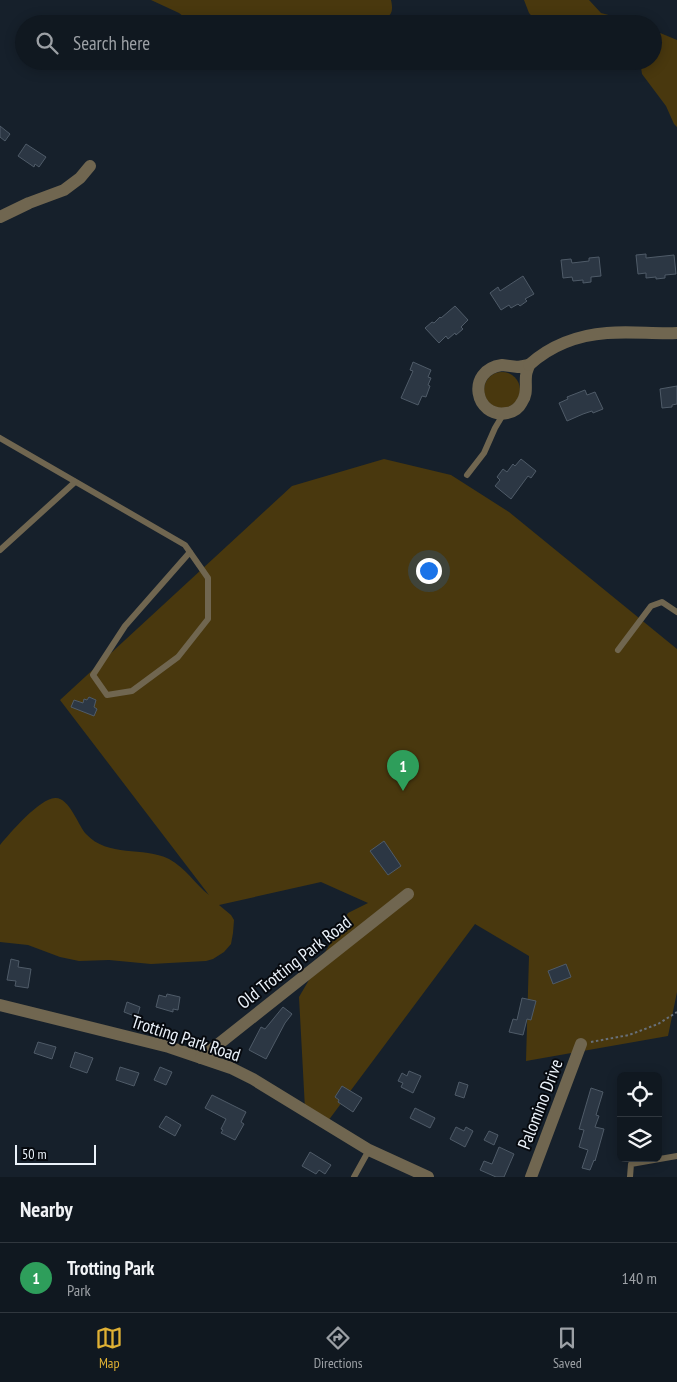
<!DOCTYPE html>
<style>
body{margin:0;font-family:"PT Sans Narrow",sans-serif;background:#1e252d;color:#f1f3f6}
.controls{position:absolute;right:15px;bottom:15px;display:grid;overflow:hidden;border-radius:8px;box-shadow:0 2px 12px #0003}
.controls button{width:45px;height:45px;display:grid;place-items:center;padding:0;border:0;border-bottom:1px solid #30373e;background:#101820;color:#f1f3f6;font:25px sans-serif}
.scale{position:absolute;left:15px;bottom:12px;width:81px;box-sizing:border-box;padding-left:5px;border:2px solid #ebf2fa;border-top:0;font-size:14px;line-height:18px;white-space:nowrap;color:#ebf2fa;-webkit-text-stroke:4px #06090e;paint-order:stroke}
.you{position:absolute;left:428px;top:570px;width:18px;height:18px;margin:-12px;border:4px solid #fff;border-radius:50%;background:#1a73e8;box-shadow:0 0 0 8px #1a73e833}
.badge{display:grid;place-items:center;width:32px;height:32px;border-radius:50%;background:#dfb034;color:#fff;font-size:16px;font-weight:700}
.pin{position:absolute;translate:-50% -41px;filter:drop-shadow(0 1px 2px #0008)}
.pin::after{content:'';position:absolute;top:26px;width:18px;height:15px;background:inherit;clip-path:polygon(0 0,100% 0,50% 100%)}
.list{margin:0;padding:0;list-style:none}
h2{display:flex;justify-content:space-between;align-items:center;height:65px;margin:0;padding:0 20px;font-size:21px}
h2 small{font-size:16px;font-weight:400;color:#9ca0a5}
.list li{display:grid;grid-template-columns:32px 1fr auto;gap:15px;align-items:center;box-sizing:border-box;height:70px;padding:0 20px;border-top:1px solid #30373e}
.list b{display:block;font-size:19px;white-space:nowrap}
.list p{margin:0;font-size:16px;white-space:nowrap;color:#9ca0a5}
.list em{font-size:16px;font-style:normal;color:#9ca0a5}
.icon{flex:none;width:28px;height:28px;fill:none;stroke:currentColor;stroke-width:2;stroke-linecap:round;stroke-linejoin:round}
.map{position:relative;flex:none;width:677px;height:1177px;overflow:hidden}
.search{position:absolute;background:#101820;box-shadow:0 2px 12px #0003;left:15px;right:15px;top:15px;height:55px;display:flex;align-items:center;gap:12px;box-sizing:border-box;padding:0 18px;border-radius:28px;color:#9ca0a5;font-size:19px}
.sheet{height:135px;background:#101820}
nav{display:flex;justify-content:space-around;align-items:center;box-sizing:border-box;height:70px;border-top:1px solid #30373e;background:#101820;font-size:14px;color:#9ca0a5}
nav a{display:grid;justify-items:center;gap:2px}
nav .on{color:#dfb034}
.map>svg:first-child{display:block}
.green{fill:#49380e}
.building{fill:#2c3744;stroke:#4f5b68}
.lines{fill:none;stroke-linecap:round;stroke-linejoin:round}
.path{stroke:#68707a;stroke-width:2;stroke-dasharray:2.5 2.5;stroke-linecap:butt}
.lane{stroke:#706650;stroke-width:6}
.street{stroke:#706650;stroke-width:12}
.labels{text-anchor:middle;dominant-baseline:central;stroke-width:4;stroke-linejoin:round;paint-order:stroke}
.street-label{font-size:18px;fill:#ebf2fa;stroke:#06090e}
</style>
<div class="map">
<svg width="677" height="1177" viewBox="0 0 677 1177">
<rect width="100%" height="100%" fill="#16202b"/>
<g class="green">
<path d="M151 0H391C395 18 387 16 375 24H193L179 13Z"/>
<path d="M524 0H589L601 13 643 24H539L529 13Z"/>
<path d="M653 30 677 40V127L674 124 666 106 642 74 640 61H653Z"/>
<circle cx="502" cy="390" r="18"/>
<path d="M384 459 451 475 509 512 677 649V992L668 1036 526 1061 529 956 475 924 325 1125 305 1109 299 997 348 913 368 903 321 882 219 905 231 915 234 920 233 933 231 944 224 952 213 959 206 961 151 964 109 960 79 961 60 957 28 945 0 942V845C11 832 39 799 55 798 69 797 78 825 86 834 108 858 143 846 169 859 186 868 195 884 209 895L60 700 292 486Z"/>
</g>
<g class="building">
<path d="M0 126 10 134 5 141 0 137Z"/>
<path d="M26 144 46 157 39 167 35 164 34 167 18 156Z"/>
<path d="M646 254V258L674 255 676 274 665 275V278L656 279V277L646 278V273L638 274 636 255Z"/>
<path d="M599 257 601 276 591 277V282L583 283V280L573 281 572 277 563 278 561 260 571 259 572 263 589 261V258Z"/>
<path d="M523 276 534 294 525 299 527 301 520 306 518 304 511 308 509 305 501 310 490 293 498 287 500 291Z"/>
<path d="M455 306 468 320 461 327 463 329 456 335 455 333 448 339 446 336 439 343 425 328 432 322 434 323 440 317 441 318Z"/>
<path d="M413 362 431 370 428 377 431 378 428 385 430 386 426 397 422 396 418 405 401 398 413 371 410 370Z"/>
<path d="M677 386V404L672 405V407L662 408 660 389Z"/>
<path d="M585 390 587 395 595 392 603 409 593 413 592 411 583 414 567 421 559 403 568 399 567 397Z"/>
<path d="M521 459 536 471 531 478 528 476 511 499 495 486 500 480 497 477 503 469 507 472 513 464 515 466Z"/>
<path d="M89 697 96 700 94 707 97 709 94 716 71 707 74 700 83 703 84 699 87 700Z"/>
<path d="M384 841 401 866 388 875 370 851Z"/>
<path d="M11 959 19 961 18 967 31 969 28 988 15 986 16 981 7 980Z"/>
<path d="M566 964 571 977 553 984 548 971Z"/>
<path d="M167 994 180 997 178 1010 173 1009V1012L156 1007 159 995 166 997Z"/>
<path d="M522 998 536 1001 531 1020 527 1019 523 1035 509 1032 513 1019 517 1020Z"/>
<path d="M127 1002 140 1007 137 1017 124 1012Z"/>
<path d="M283 1007 292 1014 285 1023 266 1059 249 1050 261 1027 265 1029Z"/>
<path d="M38 1042 56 1047 52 1059 34 1053Z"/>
<path d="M75 1052 93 1058 87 1073 70 1067Z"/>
<path d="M120 1067 139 1073 134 1086 116 1080Z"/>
<path d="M160 1067 172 1072 166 1085 154 1080Z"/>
<path d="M409 1071 421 1076 413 1093 401 1087 403 1083 398 1081 402 1073 407 1076Z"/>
<path d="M459 1082 468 1085 464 1098 455 1095Z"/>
<path d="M342 1086 362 1098 353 1112 338 1102 339 1100 335 1097Z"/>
<path d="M591 1088 603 1092 596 1115 599 1116 595 1127 604 1129 595 1161 594 1160 590 1170 582 1168 588 1150 579 1147 584 1130 579 1129Z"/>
<path d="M212 1095 246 1112 241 1122 244 1124 235 1140 221 1133 223 1130 221 1129 226 1119 205 1108Z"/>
<path d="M415 1108 435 1118 430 1128 410 1118Z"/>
<path d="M166 1116 181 1125 175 1136 159 1127Z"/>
<path d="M456 1127 464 1131 466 1127 473 1131 465 1147 450 1139Z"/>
<path d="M489 1131 498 1135 494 1145 484 1140Z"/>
<path d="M499 1147 514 1154 504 1177H496L480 1170 484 1161 492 1164Z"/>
<path d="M310 1152 331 1165 325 1174 319 1170 316 1174 302 1166Z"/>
</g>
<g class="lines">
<path class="path" d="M591 1042 629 1035 658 1024 677 1012"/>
<g class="lane">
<path d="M0 438 185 545 208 578V619L178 657 132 691 107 695 93 675 125 626 190 552"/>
<path d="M467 475 484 453 495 428 504 413"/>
<path d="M0 550 75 482"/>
<path d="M618 650 651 606 662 602 677 612"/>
<path d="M354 1177 369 1150"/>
<path d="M630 1177 631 1164 677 1156"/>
</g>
<g class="street">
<path d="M0 217 29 203 64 190 80 178 90 166"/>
<path d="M502 365 518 367 529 365C528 369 526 372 526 376 525 385 528 394 522 402 519 408 513 412 507 413 475 419 465 370 502 365Z"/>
<path d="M529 365C550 346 578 335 607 333 630 331 654 334 677 333"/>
<path d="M0 1005 169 1047 231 1068 253 1079 369 1150 428 1177"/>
<path d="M201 1058 408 894"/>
<path d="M531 1177 581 1044"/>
</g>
</g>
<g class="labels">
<g class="street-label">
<text transform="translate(294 962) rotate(-38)">Old Trotting Park Road</text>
<text transform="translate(186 1038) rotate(18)">Trotting Park Road</text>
<text transform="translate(540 1104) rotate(-69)">Palomino Drive</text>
</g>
</g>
</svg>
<div class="controls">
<button><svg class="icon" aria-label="locate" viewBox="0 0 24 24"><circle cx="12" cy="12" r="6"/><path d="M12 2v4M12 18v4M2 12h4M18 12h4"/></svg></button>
<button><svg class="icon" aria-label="layers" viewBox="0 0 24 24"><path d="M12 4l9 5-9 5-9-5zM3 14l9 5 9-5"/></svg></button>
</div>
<div class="scale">50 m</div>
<div class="you"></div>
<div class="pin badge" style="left:403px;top:791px;background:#2e9e5b">1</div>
<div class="search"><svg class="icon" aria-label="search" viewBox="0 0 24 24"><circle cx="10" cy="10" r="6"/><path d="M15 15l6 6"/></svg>Search here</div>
</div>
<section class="sheet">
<h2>Nearby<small></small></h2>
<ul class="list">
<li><span class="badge" style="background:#2e9e5b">1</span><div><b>Trotting Park</b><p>Park</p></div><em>140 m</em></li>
</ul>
</section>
<nav>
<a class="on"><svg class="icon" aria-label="map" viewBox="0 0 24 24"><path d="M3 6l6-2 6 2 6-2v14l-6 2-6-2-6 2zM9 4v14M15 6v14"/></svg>Map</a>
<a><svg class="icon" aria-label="directions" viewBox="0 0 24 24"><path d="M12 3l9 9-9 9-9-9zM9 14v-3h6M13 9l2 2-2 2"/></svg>Directions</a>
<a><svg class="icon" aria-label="saved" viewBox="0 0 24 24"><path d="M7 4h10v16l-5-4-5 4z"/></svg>Saved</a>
</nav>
